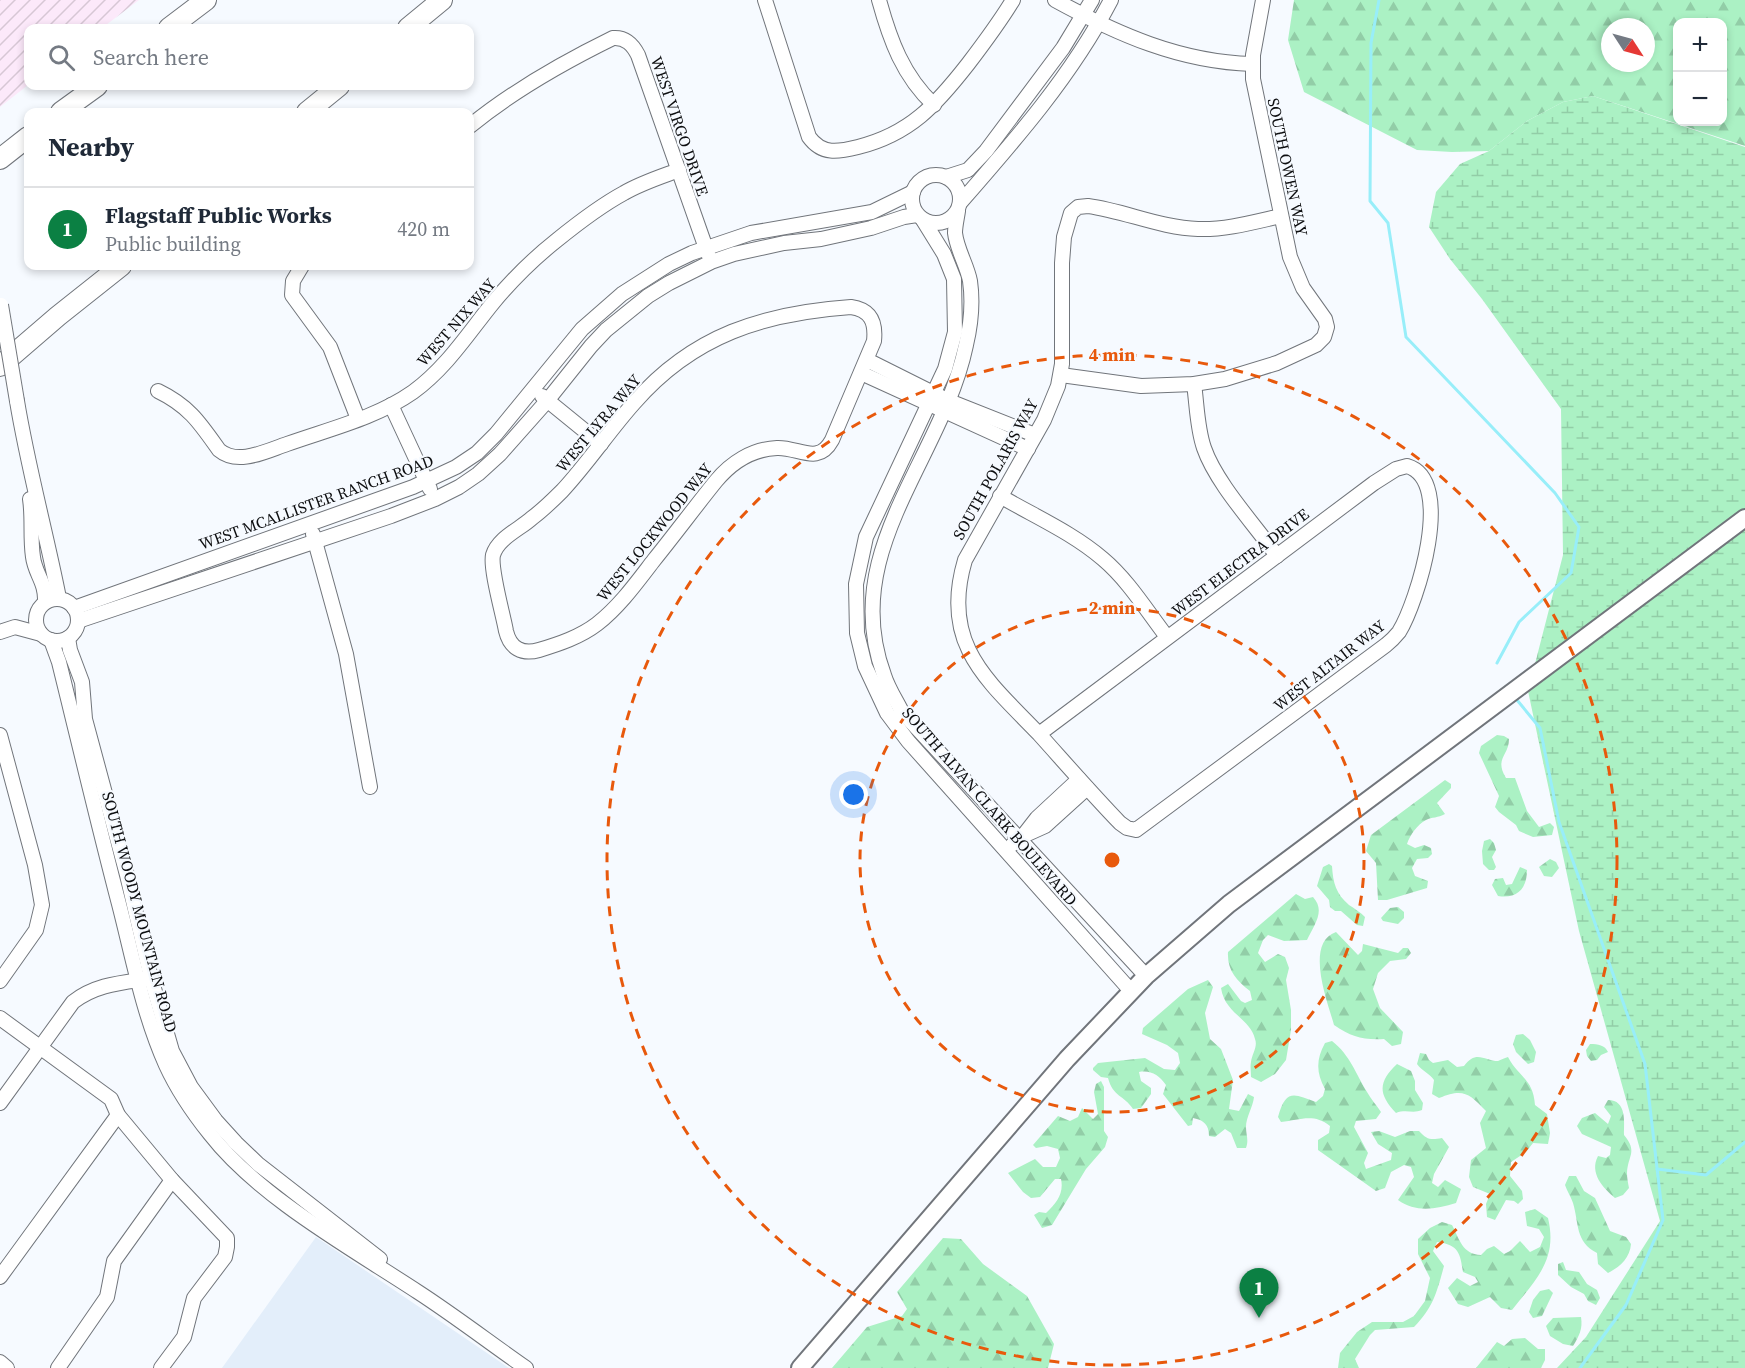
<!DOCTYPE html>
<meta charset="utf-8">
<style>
body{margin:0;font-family:"Source Serif 4",serif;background:#f6f6f7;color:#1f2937}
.controls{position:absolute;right:18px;top:18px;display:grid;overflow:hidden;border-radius:12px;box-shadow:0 3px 9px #0003}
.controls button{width:54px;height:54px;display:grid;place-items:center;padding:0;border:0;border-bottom:2px solid #e0e1e3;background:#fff;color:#1f2937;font:30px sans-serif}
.compass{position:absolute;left:1601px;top:18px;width:54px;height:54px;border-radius:50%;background:#fff;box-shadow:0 3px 9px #0003;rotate:126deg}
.you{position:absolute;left:854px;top:795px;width:21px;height:21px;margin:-15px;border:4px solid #fff;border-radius:50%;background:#1a73e8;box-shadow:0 0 0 9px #1a73e833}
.badge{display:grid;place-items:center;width:39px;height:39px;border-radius:50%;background:#0b8043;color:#fff;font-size:20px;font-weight:700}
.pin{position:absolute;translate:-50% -50px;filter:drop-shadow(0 2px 3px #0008)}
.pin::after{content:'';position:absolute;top:32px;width:21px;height:18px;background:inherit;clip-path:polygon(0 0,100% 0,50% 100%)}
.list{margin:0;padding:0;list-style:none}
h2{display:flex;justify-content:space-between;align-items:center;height:78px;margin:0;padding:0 24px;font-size:26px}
h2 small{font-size:20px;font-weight:400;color:#747a83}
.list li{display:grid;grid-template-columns:39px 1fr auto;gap:18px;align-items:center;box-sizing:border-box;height:84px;padding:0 24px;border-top:2px solid #e0e1e3}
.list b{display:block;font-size:22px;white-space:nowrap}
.list p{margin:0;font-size:20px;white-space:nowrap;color:#747a83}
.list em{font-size:20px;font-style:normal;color:#747a83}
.icon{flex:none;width:33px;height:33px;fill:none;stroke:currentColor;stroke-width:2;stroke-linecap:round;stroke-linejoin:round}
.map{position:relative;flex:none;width:1745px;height:1368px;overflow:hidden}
.search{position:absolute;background:#fff;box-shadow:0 3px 9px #0003;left:24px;top:24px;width:450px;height:66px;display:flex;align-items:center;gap:15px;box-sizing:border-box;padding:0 21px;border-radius:12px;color:#747a83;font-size:22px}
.panel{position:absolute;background:#fff;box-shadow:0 3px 9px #0003;left:24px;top:108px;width:450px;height:162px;border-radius:12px}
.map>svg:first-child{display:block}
.built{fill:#e3eefa}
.industrial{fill:url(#industrial-furrows)}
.forest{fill:url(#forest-firs);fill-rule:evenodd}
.wetland{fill:url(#wetland-marsh)}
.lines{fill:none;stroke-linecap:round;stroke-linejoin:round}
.stream{stroke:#98eef9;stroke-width:3}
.minor-casing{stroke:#71757b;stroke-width:16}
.major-casing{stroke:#71757b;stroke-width:20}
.highway-casing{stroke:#71757b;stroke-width:22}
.minor{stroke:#fff;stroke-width:14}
.major{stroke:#fff;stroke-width:16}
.highway{stroke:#fff;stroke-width:20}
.minor-bridge-casing{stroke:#71757b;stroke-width:16;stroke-linecap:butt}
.minor-bridge{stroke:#fff;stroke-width:14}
.ring{fill:none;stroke:#e8590c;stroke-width:3;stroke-dasharray:10 8}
.labels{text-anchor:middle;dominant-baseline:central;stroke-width:4.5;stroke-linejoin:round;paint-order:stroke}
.street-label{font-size:16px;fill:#0d0e10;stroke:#f6faff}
.centre{fill:#e8590c;stroke:#f6faff;stroke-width:3}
.ring-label{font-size:18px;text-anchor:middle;font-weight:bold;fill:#e8590c;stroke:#f6faff;stroke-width:4.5;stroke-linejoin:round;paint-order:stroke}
</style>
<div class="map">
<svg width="1745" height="1368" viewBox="0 0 1745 1368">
<defs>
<pattern id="industrial-furrows" width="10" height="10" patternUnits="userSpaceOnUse" patternTransform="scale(1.5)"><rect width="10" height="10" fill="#fce9fa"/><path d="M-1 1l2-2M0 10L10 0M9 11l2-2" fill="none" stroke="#d7c7d5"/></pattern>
<pattern id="forest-firs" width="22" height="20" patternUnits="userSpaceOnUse" patternTransform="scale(1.5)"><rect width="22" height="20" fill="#abf1c4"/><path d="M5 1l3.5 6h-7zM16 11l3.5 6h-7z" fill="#92cda7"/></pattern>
<pattern id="wetland-marsh" width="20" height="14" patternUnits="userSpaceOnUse" patternTransform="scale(1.5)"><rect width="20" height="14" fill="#abf1c4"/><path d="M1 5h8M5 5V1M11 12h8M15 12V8" fill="none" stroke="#92cda7"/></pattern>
</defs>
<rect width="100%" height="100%" fill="#f6faff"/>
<path class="built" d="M316 1237 431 1315 509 1368H222Z"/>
<path class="industrial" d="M0 0H139L102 28H28V85L0 107Z"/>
<g class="forest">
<path d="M1294 0H1745V146L1593 96 1563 102 1527 121 1489 151 1452 152 1417 150 1304 92 1288 40ZM1678 22H1722V122H1678ZM1610 27H1646V63H1610Z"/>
<path d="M1497 735 1504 736 1509 739C1509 756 1494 758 1506 778H1515L1527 811 1539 827 1550 823 1554 827 1552 835 1533 837 1519 831 1516 825 1499 812 1495 807 1499 796 1479 753 1481 746Z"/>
<path d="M1445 780 1451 784V788L1437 803 1445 814C1438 818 1432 817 1426 820 1417 825 1410 835 1407 844L1415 848 1424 845 1431 848 1432 854 1428 858 1417 859 1412 868 1415 876 1428 881 1427 888 1387 900H1378L1376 863 1366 851 1371 835Z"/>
<path d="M1490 839 1494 843 1496 850 1492 857 1496 867 1494 870H1489L1483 864 1482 851 1484 841Z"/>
<path d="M1550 859 1556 862 1559 868 1552 877 1544 876 1539 867Z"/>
<path d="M1329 864 1332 866C1333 883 1336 894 1349 905 1355 909 1360 912 1365 917L1363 926 1357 925 1341 911H1335L1330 907 1329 900 1317 886 1323 867Z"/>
<path d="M1520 867 1527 870C1527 889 1517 899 1498 896L1492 885 1495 879 1503 878 1506 885 1512 884Z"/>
<path d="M1296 894 1305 899 1313 897C1326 911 1314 925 1307 940L1284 941 1268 935 1263 940 1258 953 1265 962 1278 954 1285 957 1289 968 1286 980 1291 1010V1030L1286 1060 1275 1074 1261 1082 1251 1077C1251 1072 1250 1067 1251 1062 1252 1054 1258 1047 1255 1039 1250 1018 1225 1014 1221 988L1228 984 1241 1001 1245 1003 1252 1000 1250 991C1236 980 1227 970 1228 952Z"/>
<path d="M1398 907 1404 912V918L1398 924 1383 921 1381 918 1390 908Z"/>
<path d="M1336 932 1358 955 1362 951 1363 944 1398 953 1403 948H1408L1411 953 1406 959 1390 961 1378 973 1373 989 1380 1008 1403 1032 1401 1044 1392 1046 1384 1039C1362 1040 1352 1037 1334 1025 1328 1003 1304 943 1336 932Z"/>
<path d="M1208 980 1213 987 1205 1013 1210 1039 1221 1049 1233 1080 1229 1109 1239 1111 1248 1094 1254 1097C1253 1107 1246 1117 1246 1127 1246 1135 1249 1140 1246 1148H1237L1231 1133 1225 1129 1215 1137 1209 1136C1209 1125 1204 1120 1193 1118L1192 1125 1188 1126 1163 1094 1166 1085C1159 1075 1151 1070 1139 1072L1141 1081 1151 1088V1094L1141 1108 1133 1109C1124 1095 1113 1097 1108 1078L1101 1077 1093 1070V1068L1098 1063 1145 1058 1164 1069 1175 1070 1180 1063 1178 1053 1167 1045 1142 1034 1143 1028 1188 989Z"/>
<path d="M1523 1034 1530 1040 1536 1052 1534 1062 1528 1064 1516 1052 1513 1044 1516 1035Z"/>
<path d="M1332 1041C1350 1055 1356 1074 1367 1092 1371 1099 1377 1106 1381 1112L1376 1119 1356 1121 1354 1127 1368 1153 1364 1163 1366 1169 1391 1160 1392 1153 1378 1144 1371 1132 1379 1131 1395 1137 1410 1131H1419C1427 1140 1431 1140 1442 1138L1449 1147 1434 1174 1432 1183 1438 1187 1445 1180 1461 1189 1456 1203C1436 1209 1416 1213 1398 1200L1414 1177 1411 1167 1404 1165 1391 1172 1385 1188 1376 1191 1318 1150V1140L1329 1133 1330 1126C1314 1113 1300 1120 1281 1122L1278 1117C1286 1088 1294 1094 1316 1102L1323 1096 1325 1089C1316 1073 1316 1059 1325 1043Z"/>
<path d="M1590 1044C1598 1044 1605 1045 1608 1052L1601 1055 1597 1060 1591 1061 1587 1056 1586 1050Z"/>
<path d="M1420 1053 1426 1054 1429 1060 1433 1063 1448 1060 1457 1067 1464 1066C1476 1049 1485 1061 1498 1061 1501 1060 1504 1058 1508 1057 1519 1078 1533 1078 1535 1105L1547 1114 1550 1133 1548 1144 1533 1143 1526 1152 1511 1162 1510 1176 1522 1191 1523 1199 1518 1204 1514 1201 1506 1200 1495 1220 1487 1217 1486 1204 1490 1194 1473 1187 1469 1177 1471 1160 1486 1148 1480 1123 1486 1111C1469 1093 1463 1088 1439 1098L1432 1094 1434 1080C1429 1073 1422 1071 1417 1064Z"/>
<path d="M1397 1064 1411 1071 1415 1081V1090L1423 1103 1422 1110C1413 1114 1406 1109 1396 1113 1378 1094 1378 1082 1397 1064Z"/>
<path d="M1101 1081 1104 1087V1131L1108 1137 1105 1147 1086 1169 1052 1225 1042 1228 1034 1215 1039 1212 1046 1213C1057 1203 1064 1193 1061 1179H1055L1040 1197 1031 1198 1023 1192 1008 1173 1035 1159 1043 1167H1056L1060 1158 1058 1149 1047 1146 1036 1148 1033 1145 1058 1116 1070 1121 1078 1117 1082 1108 1093 1119 1098 1114 1094 1092 1096 1084Z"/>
<path d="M1608 1100C1627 1100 1624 1122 1624 1135 1638 1152 1628 1155 1627 1173 1627 1178 1628 1183 1629 1188L1623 1195 1615 1198C1603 1188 1589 1173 1598 1156L1606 1158 1610 1155 1611 1147 1582 1134 1577 1126 1582 1118 1595 1113 1608 1124 1611 1116 1604 1107Z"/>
<path d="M1569 1176H1576L1584 1191 1595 1198 1610 1231 1626 1237 1631 1244C1630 1258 1620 1267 1608 1273L1598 1264 1597 1253C1575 1242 1579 1223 1573 1203 1571 1197 1567 1191 1565 1185Z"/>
<path d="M1535 1209 1548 1218C1558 1260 1536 1279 1512 1310L1501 1308 1490 1297 1468 1307 1458 1304 1448 1288 1457 1278 1470 1286 1478 1282 1475 1277 1463 1272C1460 1253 1459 1245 1437 1242L1433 1251 1444 1266C1437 1292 1433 1308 1414 1327L1375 1330 1370 1335 1355 1359 1359 1368H1338L1340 1353 1357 1332 1372 1322H1403L1414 1316 1425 1301 1430 1278 1418 1254V1239L1430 1228 1442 1222 1452 1225C1460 1240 1462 1254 1481 1255L1487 1249 1494 1246 1504 1254 1510 1251 1520 1241 1530 1252 1540 1247 1544 1237 1539 1229 1527 1226 1525 1212Z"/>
<path d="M943 1238 961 1239 983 1264 1027 1296 1054 1344 1048 1368H832L867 1327 902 1316 907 1309 897 1292Z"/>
<path d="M1563 1262 1566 1270 1579 1272 1587 1284 1597 1290 1600 1298 1596 1305 1588 1301 1584 1294 1571 1287 1558 1275V1264Z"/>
<path d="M1549 1289 1553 1293 1542 1316 1533 1318 1529 1312 1533 1300 1540 1291Z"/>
<path d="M1581 1317C1583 1329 1579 1336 1573 1346L1563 1344 1550 1336 1546 1326 1553 1318Z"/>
<path d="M1525 1338 1538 1349H1545V1360L1541 1368H1476L1497 1342 1504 1346 1512 1339Z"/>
</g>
<path class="wetland" d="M1593 96 1745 147V1368H1557L1586 1337 1660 1221 1579 931 1528 691 1563 555 1561 409 1482 299 1450 259 1429 227 1436 192 1460 164 1489 151 1527 121 1563 102Z"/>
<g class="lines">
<g class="stream">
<path d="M1379 0 1371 43 1370 201 1388 223 1406 337 1555 493 1579 527 1571 573 1519 622 1497 663"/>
<path d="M1517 700 1540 728 1559 822 1645 1064 1663 1220 1626 1305 1580 1368"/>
<path d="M1657 1169 1706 1175 1745 1142"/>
</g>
<g class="minor-casing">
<g id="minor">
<path d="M765 0 809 137C822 155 838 152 858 147 910 134 936 105 968 64 984 43 999 23 1013 0"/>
<path d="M879 0C890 40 903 76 934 105"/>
<path d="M1055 0C1117 34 1180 62 1252 64"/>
<path d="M470 126C514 90 562 63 613 38 626 37 633 45 638 55L708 254"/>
<circle cx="936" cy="199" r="24"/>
<path d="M946 177 968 170 986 151 1063 48 1092 0"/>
<path d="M960 203C1016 139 1072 75 1111 0"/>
<path d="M958 211C957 218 955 226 955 233 957 250 967 265 970 281 973 302 971 324 966 345 942 460 838 551 884 675 888 688 896 700 902 712L1146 976"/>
<path d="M923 220 944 254 954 279 955 332 945 369 866 537 856 584 857 633 865 666 887 713 908 741 1131 991"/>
<path d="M302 266 293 281 292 295 330 347 358 419"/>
<path d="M851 307C871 310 876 322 874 341L832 440C818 466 799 447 777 448 752 449 731 463 716 481 695 507 675 534 654 560 637 582 620 606 597 624 580 637 559 644 539 650 522 655 510 648 506 631 503 614 490 569 493 555 498 538 520 529 532 518 543 510 553 500 562 491 588 463 609 431 634 403 693 335 764 313 851 307Z"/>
<path d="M867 360 949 401 1035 435"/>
<path d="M861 373 1028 449"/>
<path d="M1061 375 1141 386 1194 384 1225 379 1277 363 1316 345 1324 337 1327 327 1325 319 1303 288 1290 257 1253 79V55L1263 0"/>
<path d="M1194 384C1197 405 1197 428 1204 448 1216 483 1255 525 1277 556"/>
<path d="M158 391C189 406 200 423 219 450 238 466 266 451 287 444 329 429 376 418 413 392 446 368 467 335 492 304 511 281 533 259 557 240 578 223 600 206 624 193 641 183 660 177 679 170"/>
<path d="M542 396 601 444"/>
<path d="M17 401C28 468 46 532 59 598"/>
<path d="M391 405 430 489"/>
<path d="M1000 496C1034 516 1073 533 1103 559 1128 580 1147 611 1167 637"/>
<path d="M30 499C33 519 30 537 33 557 35 574 46 582 45 602"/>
<path d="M313 534 346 654 370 787"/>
<circle cx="57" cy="620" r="21"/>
<path d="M74 608 413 487 456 467 477 453 496 434 582 329 622 294 669 264 692 253 751 233 872 212 913 192"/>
<path d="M78 621 391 516 435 499 459 487 478 474 500 454 547 401 591 346 606 330 648 296 669 283 711 262 734 254 784 243 821 239 871 228 904 217 917 215"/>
<path d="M0 632 15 627 41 634"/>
<path d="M68 638 70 650 82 682 85 719 127 875 151 978 172 1051 191 1087 216 1121 236 1143 258 1164 380 1259"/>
<path d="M51 640 59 662C79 743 98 824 119 904 133 958 143 1014 166 1065 177 1089 194 1114 210 1134 259 1197 351 1248 418 1292 455 1316 490 1343 526 1368"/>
<path d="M1039 734 1374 483 1396 469 1407 466C1456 480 1417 603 1399 632 1395 637 1391 641 1386 645L1136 830 1127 828 1120 823C1092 794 1066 764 1039 734 987 680 940 644 965 560L1044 420 1058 386 1062 364V263L1064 237 1071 213 1078 207 1088 206C1125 211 1161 228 1198 229 1226 230 1254 222 1281 216"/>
<path d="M0 735 35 865 42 905 36 930 0 981"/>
<path d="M1025 835 1045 826 1087 788"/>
<path d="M1013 844 1023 836 1037 818 1079 779"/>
<path d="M0 1018 111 1099 118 1115 172 1180 227 1238V1247L225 1257 194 1298 184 1337 161 1368"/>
<path d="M0 1103 73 1002C95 985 119 983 146 979"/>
<path d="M0 1277 118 1115"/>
<path d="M0 1362 7 1368"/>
<path d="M58 1368 107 1297 114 1261 172 1180"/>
</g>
</g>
<g class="major-casing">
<path id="major" d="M800 1368 1067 1059 1146 976 1229 904 1745 518"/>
</g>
<g class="highway-casing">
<g id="highway">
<path d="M169 28 206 0"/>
<path d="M408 28 442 0"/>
<path d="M61 112 97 86"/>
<path d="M307 112 339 86"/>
<path d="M0 159 28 137"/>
<path d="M0 366 58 316 121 266"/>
</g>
</g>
<use href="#minor" class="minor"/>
<use href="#major" class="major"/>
<use href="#highway" class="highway"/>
<g class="minor-bridge-casing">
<path id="minor-bridge" d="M1 305 17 401"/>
</g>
<use href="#minor-bridge" class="minor-bridge"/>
</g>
<g class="ring">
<circle cx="1112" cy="860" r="252"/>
<circle cx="1112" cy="860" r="505"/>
</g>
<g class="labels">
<g class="street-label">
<text transform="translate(680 126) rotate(71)">WEST VIRGO DRIVE</text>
<text transform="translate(1288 167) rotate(78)">SOUTH OWEN WAY</text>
<text transform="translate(456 322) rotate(-49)">WEST NIX WAY</text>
<text transform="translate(598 423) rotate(-50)">WEST LYRA WAY</text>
<text transform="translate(995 469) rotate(-61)">SOUTH POLARIS WAY</text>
<text transform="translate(316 502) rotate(-20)">WEST MCALLISTER RANCH ROAD</text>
<text transform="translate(654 532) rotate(-51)">WEST LOCKWOOD WAY</text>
<text transform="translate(1240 562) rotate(-37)">WEST ELECTRA DRIVE</text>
<text transform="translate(1329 665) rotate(-38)">WEST ALTAIR WAY</text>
<text transform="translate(990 806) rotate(49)">SOUTH ALVAN CLARK BOULEVARD</text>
<text transform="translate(140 912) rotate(75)">SOUTH WOODY MOUNTAIN ROAD</text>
</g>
</g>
<circle cx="1112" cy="860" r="9" class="centre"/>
<g class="ring-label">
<text x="1112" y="361">4 min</text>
<text x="1112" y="614">2 min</text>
</g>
</svg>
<div class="controls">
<button>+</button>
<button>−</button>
</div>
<svg class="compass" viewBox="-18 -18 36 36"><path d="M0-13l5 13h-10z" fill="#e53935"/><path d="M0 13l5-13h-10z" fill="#747a83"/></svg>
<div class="you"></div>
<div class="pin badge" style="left:1259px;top:1318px">1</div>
<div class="search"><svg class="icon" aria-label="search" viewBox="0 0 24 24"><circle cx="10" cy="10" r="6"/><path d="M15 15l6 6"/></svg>Search here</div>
<section class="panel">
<h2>Nearby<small></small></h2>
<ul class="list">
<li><span class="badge">1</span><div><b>Flagstaff Public Works</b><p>Public building</p></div><em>420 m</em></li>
</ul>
</section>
</div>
